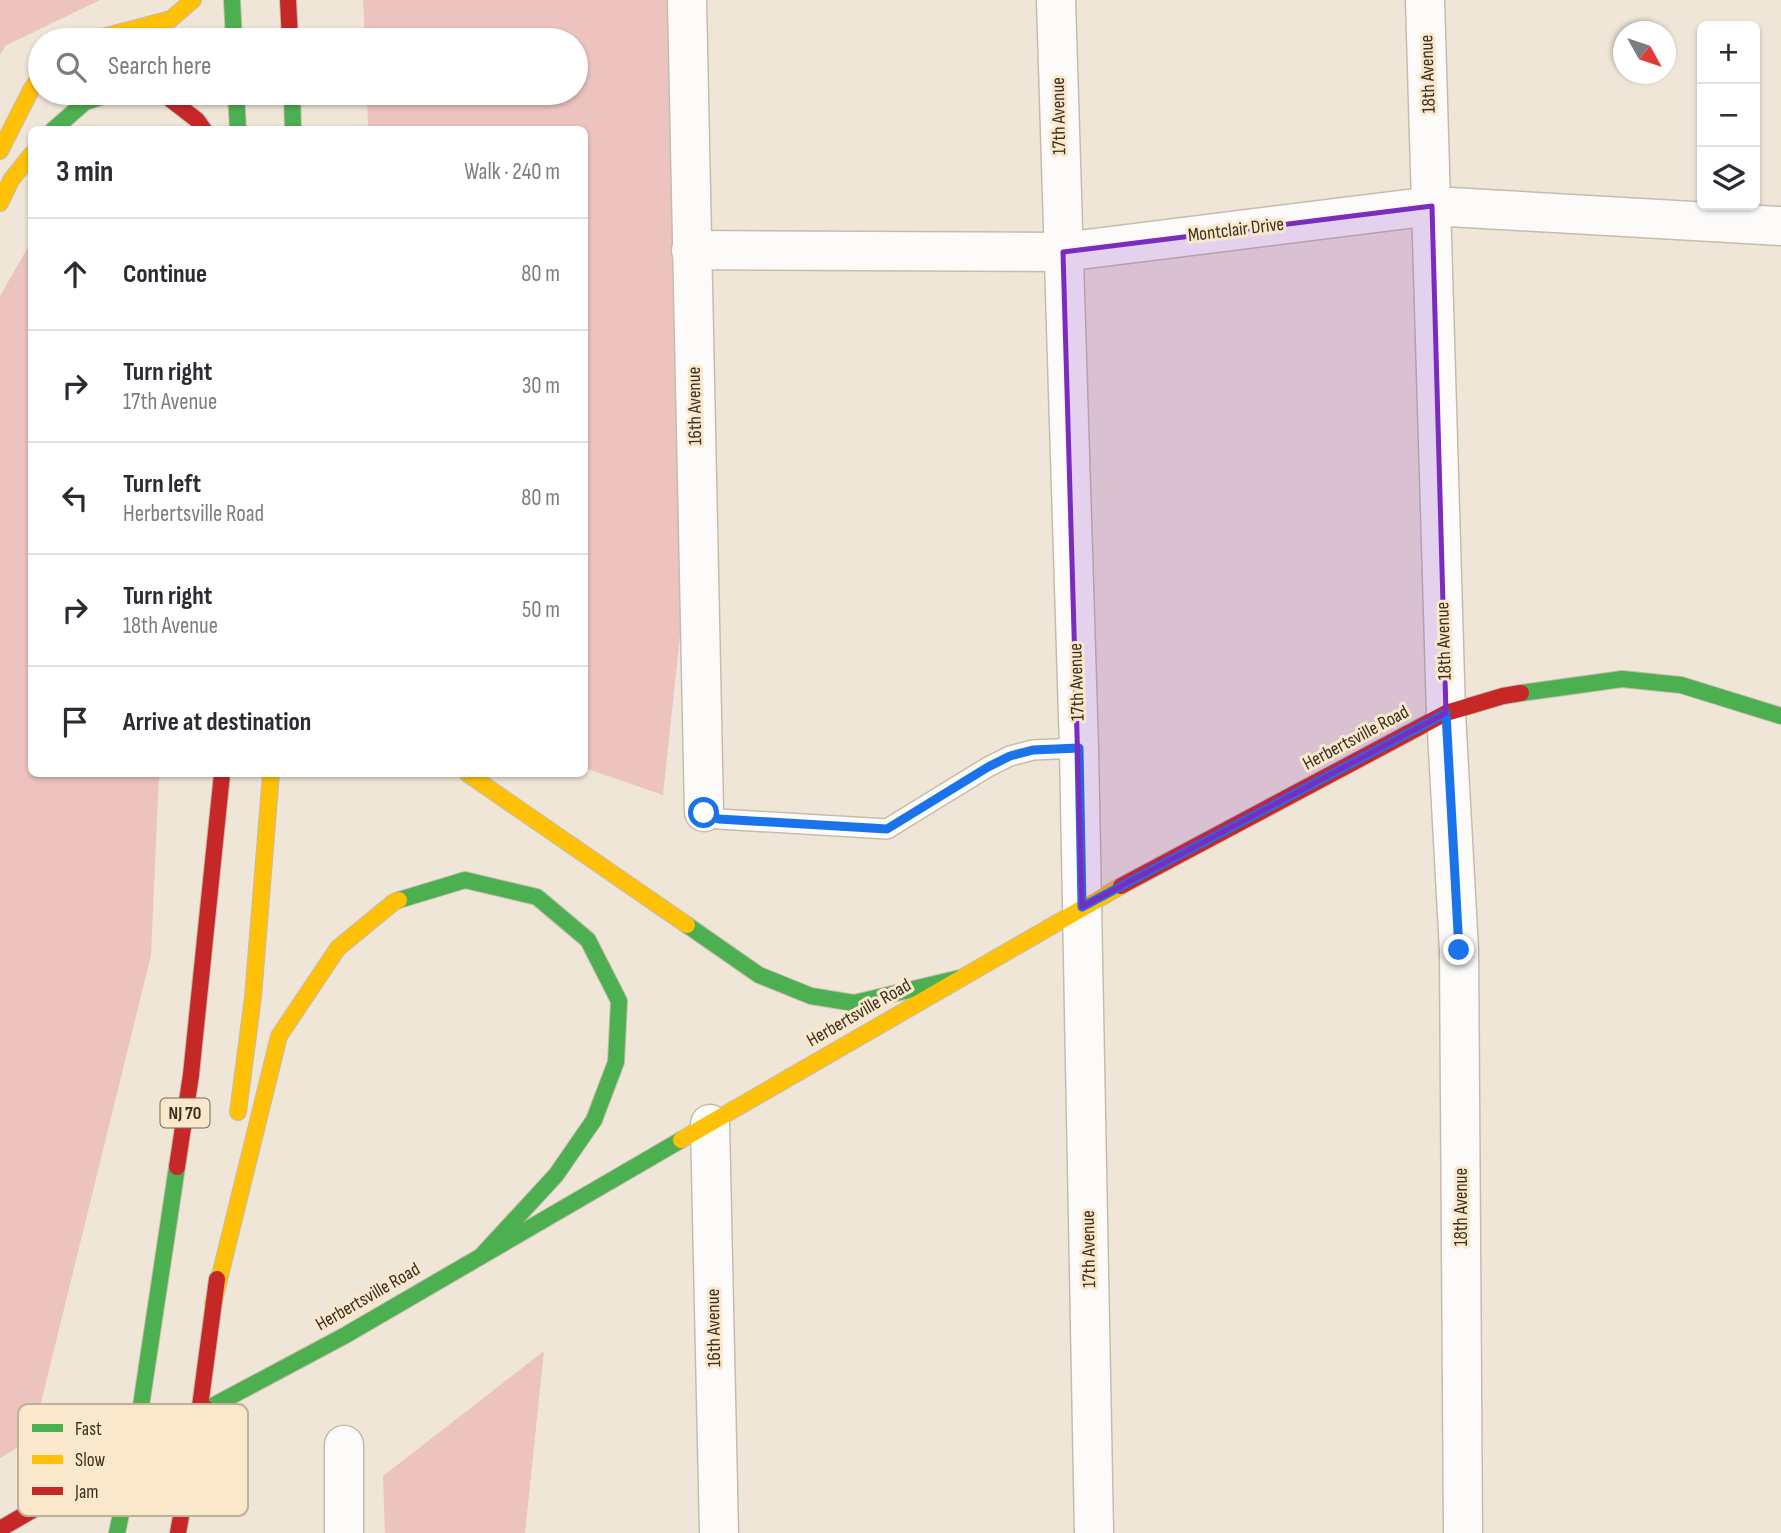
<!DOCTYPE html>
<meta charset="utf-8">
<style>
body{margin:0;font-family:"Sofia Sans Condensed",sans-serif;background:#f7f7f7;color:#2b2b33}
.controls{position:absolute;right:21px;top:21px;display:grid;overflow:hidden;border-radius:10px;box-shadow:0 2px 5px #0004}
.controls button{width:63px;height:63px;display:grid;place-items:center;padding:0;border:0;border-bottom:2px solid #e1e1e2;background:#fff;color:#2b2b33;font:35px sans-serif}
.compass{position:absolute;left:1613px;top:21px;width:63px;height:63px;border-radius:50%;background:#fff;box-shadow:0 2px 5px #0004;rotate:130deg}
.stop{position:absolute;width:21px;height:21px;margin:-16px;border:5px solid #1a73e8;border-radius:50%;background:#fff}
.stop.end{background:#1a73e8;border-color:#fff;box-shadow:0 2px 7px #0008}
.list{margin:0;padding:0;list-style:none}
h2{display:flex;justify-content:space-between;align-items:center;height:91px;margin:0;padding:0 28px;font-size:30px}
h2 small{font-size:23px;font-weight:400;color:#7c7c81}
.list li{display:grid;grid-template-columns:46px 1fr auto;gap:21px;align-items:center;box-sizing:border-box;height:112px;padding:0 28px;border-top:2px solid #e1e1e2}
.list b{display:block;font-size:26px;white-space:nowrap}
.list p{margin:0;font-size:23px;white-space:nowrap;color:#7c7c81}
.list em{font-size:23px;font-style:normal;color:#7c7c81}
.icon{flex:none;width:38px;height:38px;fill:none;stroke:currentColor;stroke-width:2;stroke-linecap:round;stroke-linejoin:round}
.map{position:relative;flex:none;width:1781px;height:1533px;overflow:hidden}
.search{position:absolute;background:#fff;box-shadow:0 2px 5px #0004;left:28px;top:28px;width:560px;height:77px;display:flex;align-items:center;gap:18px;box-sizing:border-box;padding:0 24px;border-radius:38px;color:#7c7c81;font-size:26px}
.panel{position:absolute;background:#fff;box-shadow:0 2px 5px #0004;left:28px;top:126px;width:560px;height:651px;border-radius:10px}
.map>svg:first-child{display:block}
.green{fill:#ecc3be}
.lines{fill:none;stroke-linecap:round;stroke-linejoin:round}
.lane-casing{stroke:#c6bcad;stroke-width:22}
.street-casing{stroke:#c6bcad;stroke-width:41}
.fast-casing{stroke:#c6bcad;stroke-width:18}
.slow-casing{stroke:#c6bcad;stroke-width:18}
.jam-casing{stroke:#c6bcad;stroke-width:18}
.lane{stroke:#fdfbf9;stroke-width:19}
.street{stroke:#fdfbf9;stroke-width:38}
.fast{stroke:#4caf50;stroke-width:16}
.slow{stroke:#ffc107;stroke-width:16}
.jam{stroke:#c62828;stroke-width:16}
.route{stroke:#1a73e8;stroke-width:9}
.marked{fill:#7b2cbf;fill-opacity:0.2;stroke:#7b2cbf;stroke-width:5;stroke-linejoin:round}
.labels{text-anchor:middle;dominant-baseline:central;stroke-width:6;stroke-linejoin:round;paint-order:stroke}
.shield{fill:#fae8cd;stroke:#746652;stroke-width:2}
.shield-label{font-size:18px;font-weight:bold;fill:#3b2f1e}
.street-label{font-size:19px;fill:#3b2f1e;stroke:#fae8cd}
.key{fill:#fae8cd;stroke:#c1b098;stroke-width:2}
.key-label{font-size:19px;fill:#3b2f1e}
</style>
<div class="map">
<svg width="1781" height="1533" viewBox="0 0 1781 1533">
<rect width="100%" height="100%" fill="#f0e6d8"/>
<g class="green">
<path d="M0 0H100L5 46 0 55Z"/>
<path d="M363 0H694L703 420 663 795 585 768 584 130 368 129 367 93H576V40H365Z"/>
<path d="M31 242 32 774H159L151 955 32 1439 0 1458V296Z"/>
<path d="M544 1351 525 1533H385L383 1476Z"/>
</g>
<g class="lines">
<g class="lane-casing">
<path id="lane" d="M704 812 719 819 887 829 988 767 1010 756 1033 750 1079 748"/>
</g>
<g class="street-casing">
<g id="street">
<path d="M687 0 704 812"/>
<path d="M1056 0 1079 748 1094 1533"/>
<path d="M1425 0 1446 713 1459 950 1463 1533"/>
<path d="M691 250 1063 252 1432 206 1781 226"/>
<path d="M710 1124 719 1533"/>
<path d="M344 1533V1445"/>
</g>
</g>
<g class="fast-casing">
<g id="fast">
<path d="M232 0 234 40"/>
<path d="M236 93 238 130"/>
<path d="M292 93 293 130"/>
<path d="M53 130 85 102 114 93"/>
<path d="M1521 693 1622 679 1681 685 1781 716"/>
<path d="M399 900 465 880 537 897 588 940 619 1001 616 1062 594 1120 556 1175 484 1253"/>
<path d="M687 925 759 975 811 996 854 1003 960 978"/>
<path d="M207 1409 344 1336 681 1140"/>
<path d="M117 1533 134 1452 177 1167"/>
</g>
</g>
<g class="slow-casing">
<g id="slow">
<path d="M91 40 171 19 193 0"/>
<path d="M0 151 32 88 40 78"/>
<path d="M0 203 11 180 32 154"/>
<path d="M468 774 687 925"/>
<path d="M238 1112 253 997 271 774"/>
<path d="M681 1140 1121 886"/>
<path d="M213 1304 279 1036 338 948 394 902 399 900"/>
</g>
</g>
<g class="jam-casing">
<g id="jam">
<path d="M288 0 290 40"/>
<path d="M139 93 166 96 197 120 204 130"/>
<path d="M1121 886 1446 713 1503 696 1521 693"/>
<path d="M177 1167 191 1075 222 774"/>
<path d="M0 1529 207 1409"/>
<path d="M178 1533 199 1414 217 1279"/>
</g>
</g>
<use href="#lane" class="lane"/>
<use href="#street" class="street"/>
<use href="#fast" class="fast"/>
<use href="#slow" class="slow"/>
<use href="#jam" class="jam"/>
</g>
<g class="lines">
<path class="route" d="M704 813 719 819 887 829 988 767 1010 756 1033 750 1079 748 1082 907 1446 713 1459 950"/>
</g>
<path class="marked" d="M1432 206 1446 713 1082 907 1063 252Z"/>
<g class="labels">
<rect class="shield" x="160.5" y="1098.5" width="49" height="29" rx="5"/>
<g class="shield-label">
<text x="185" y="1113">NJ 70</text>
</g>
<g class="street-label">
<text transform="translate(1428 74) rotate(-92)">18th Avenue</text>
<text transform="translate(1059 116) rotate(-91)">17th Avenue</text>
<text transform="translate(1236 230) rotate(-7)">Montclair Drive</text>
<text transform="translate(695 406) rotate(-91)">16th Avenue</text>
<text transform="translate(1444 641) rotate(-92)">18th Avenue</text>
<text transform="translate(1077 682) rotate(-92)">17th Avenue</text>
<text transform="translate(1356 738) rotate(-28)">Herbertsville Road</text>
<text transform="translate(859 1013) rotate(-30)">Herbertsville Road</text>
<text transform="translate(1461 1207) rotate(-90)">18th Avenue</text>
<text transform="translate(1089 1249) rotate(-91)">17th Avenue</text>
<text transform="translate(368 1297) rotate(-30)">Herbertsville Road</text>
<text transform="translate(714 1328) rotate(-91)">16th Avenue</text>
</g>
</g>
<rect x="18" y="1404" width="230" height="112" rx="10" class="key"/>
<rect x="32" y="1424" width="31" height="8" fill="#4caf50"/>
<rect x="32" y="1455" width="31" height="9" fill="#ffc107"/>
<rect x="32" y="1487" width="31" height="8" fill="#c62828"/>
<g class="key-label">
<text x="75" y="1435">Fast</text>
<text x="75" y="1466">Slow</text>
<text x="75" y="1498">Jam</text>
</g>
</svg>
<div class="controls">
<button>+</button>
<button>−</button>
<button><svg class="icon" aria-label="layers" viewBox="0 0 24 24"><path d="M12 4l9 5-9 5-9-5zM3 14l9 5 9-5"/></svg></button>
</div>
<svg class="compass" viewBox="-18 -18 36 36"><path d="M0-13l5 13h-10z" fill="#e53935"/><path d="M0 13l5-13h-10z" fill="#7c7c81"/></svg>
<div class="stop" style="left:704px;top:813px"></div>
<div class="stop end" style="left:1459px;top:950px"></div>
<div class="search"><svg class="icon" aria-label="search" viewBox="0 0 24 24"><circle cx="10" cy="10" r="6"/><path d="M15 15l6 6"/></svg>Search here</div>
<section class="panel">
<h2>3 min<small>Walk · 240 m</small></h2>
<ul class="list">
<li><svg class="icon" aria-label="ahead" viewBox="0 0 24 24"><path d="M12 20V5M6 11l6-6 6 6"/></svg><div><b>Continue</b></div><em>80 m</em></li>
<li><svg class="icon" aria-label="right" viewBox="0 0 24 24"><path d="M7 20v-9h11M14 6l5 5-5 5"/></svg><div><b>Turn right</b><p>17th Avenue</p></div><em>30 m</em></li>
<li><svg class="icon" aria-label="left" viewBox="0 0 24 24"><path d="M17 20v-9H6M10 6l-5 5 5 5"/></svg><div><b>Turn left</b><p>Herbertsville Road</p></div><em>80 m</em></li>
<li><svg class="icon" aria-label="right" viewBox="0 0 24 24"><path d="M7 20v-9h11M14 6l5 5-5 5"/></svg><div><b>Turn right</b><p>18th Avenue</p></div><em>50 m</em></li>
<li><svg class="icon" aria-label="arrive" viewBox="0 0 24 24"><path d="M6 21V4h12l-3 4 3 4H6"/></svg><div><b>Arrive at destination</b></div></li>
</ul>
</section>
</div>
